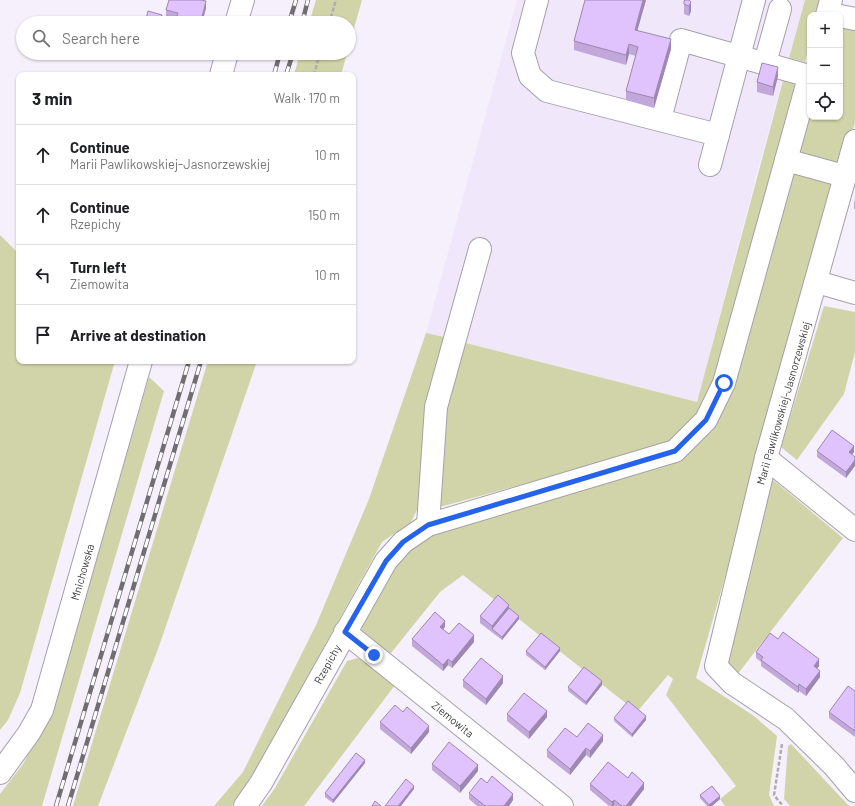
<!DOCTYPE html>
<meta charset="utf-8">
<style>
body{margin:0;font-family:Barlow,sans-serif;background:#f2f2f2;color:#202124}
.controls{position:absolute;right:12px;top:12px;display:grid;overflow:hidden;border-radius:8px;box-shadow:0 1px 3px #0004}
.controls button{width:36px;height:36px;display:grid;place-items:center;padding:0;border:0;border-bottom:1px solid #e0e0e0;background:#fff;color:#202124;font:20px sans-serif}
.stop{position:absolute;width:12px;height:12px;margin:-9px;border:3px solid #2563eb;border-radius:50%;background:#fff}
.stop.end{background:#2563eb;border-color:#fff;box-shadow:0 1px 4px #0008}
.list{margin:0;padding:0;list-style:none}
h2{display:flex;justify-content:space-between;align-items:center;height:52px;margin:0;padding:0 16px;font-size:17px}
h2 small{font-size:13px;font-weight:400;color:#757577}
.list li{display:grid;grid-template-columns:26px 1fr auto;gap:12px;align-items:center;box-sizing:border-box;height:60px;padding:0 16px;border-top:1px solid #e0e0e0}
.list b{display:block;font-size:15px;white-space:nowrap}
.list p{margin:0;font-size:13px;white-space:nowrap;color:#757577}
.list em{font-size:13px;font-style:normal;color:#757577}
.icon{flex:none;width:22px;height:22px;fill:none;stroke:currentColor;stroke-width:2;stroke-linecap:round;stroke-linejoin:round}
.map{position:relative;flex:none;width:855px;height:806px;overflow:hidden}
.search{position:absolute;background:#fff;box-shadow:0 1px 3px #0004;left:16px;top:16px;width:340px;height:44px;display:flex;align-items:center;gap:10px;box-sizing:border-box;padding:0 14px;border-radius:22px;color:#757577;font-size:15px}
.panel{position:absolute;background:#fff;box-shadow:0 1px 3px #0004;left:16px;top:72px;width:340px;height:292px;border-radius:8px}
.map>svg:first-child{display:block}
.built{fill:#f0e7fa}
.green{fill:#d1d4a8}
.lines{fill:none;stroke-linecap:round;stroke-linejoin:round}
.minor-casing{stroke:#a5a0aa;stroke-width:24}
.path{stroke:#b0acb4;stroke-width:2.5;stroke-dasharray:4 2;stroke-linecap:butt}
.minor{stroke:#fff;stroke-width:22}
.rail-casing{stroke:#706d73;stroke-width:4.5}
.rail{stroke:#fff;stroke-width:3;stroke-dasharray:9;stroke-linecap:butt}
.wall{fill:#c1a7da}
.shaded-wall{fill:#9d88b1}
.building{fill:#e0c2fd;stroke:#9d88b1}
.route{stroke:#2563eb;stroke-width:5}
.labels{text-anchor:middle;dominant-baseline:central;stroke-width:3.5;stroke-linejoin:round;paint-order:stroke}
.street-label{font-size:11px;fill:#3c3a3e;stroke:#fff}
</style>
<div class="map">
<svg width="855" height="806" viewBox="0 0 855 806">
<rect width="100%" height="100%" fill="#f5f0fb"/>
<path class="built" d="M517 0H805L756 176 697 402 426 333Z"/>
<g class="green">
<path d="M316 0H362L349 46V23H309Z"/>
<path d="M805 0H821L817 15H810V42L805 62 789 58Z"/>
<path d="M840 26 855 30V123L844 161 834 165 794 154 810 99V117H840Z"/>
<path d="M300 53H347L341 75H294Z"/>
<path d="M784 77 799 82 719 375 702 412 665 445 440 507 437 497 443 407 462 342 697 402Z"/>
<path d="M791 170 832 183 835 195 696 678 754 716 777 736 769 795 774 806H725L720 799 736 786 666 695 673 679 668 675 637 712 463 575 440 592 391 653 381 648 362 633C359 616 395 564 409 551 415 545 424 540 431 534L588 483 715 423Z"/>
<path d="M0 235 19 254V361H115L20 693 8 720 0 730Z"/>
<path d="M824 306 855 312V352L844 394 797 460 781 447Z"/>
<path d="M426 333 444 337 420 504 411 522 382 542 255 771 232 806H214L243 772 316 625 369 499Z"/>
<path d="M208 361H257L158 649 98 806H73Z"/>
<path d="M149 377 164 391 42 806H0V794L23 764 54 707Z"/>
<path d="M772 479 843 538 737 675 721 662Z"/>
<path d="M358 658 363 659 395 685 304 806H262L275 788 347 661Z"/>
<path d="M791 744 849 806H790L784 799 788 746Z"/>
</g>
<g class="lines">
<g class="minor-casing">
<g id="minor">
<path d="M537 0 523 53 530 76 547 91 718 135"/>
<path d="M827 15 831 0"/>
<path d="M840 16 855 19"/>
<path d="M236 23 243 0"/>
<path d="M765 63 780 9"/>
<path d="M221 75 227 53"/>
<path d="M660 119 681 40 809 76"/>
<path d="M855 141 766 458 716 666 732 683 786 719 834 766 855 791"/>
<path d="M786 160 844 176"/>
<path d="M710 165 754 0"/>
<path d="M817 282 855 293"/>
<path d="M766 458 855 530"/>
<path d="M428 525 436 407 480 249"/>
<path d="M345 632 562 806"/>
<path d="M0 773 29 733 42 710 141 361"/>
<path d="M245 806 261 783 386 561 403 542 428 525 675 451 706 420 724 383 810 74"/>
</g>
</g>
<g class="path">
<path d="M329 23 336 0"/>
<path d="M314 75 320 53"/>
<path d="M782 744 774 795 783 806"/>
</g>
<use href="#minor" class="minor"/>
<g class="rail-casing">
<g id="rail">
<path d="M289 23 296 0"/>
<path d="M302 23 308 0"/>
<path d="M274 75 280 53"/>
<path d="M286 75 293 53"/>
<path d="M56 806 189 361"/>
<path d="M68 806 201 361"/>
</g>
</g>
<use href="#rail" class="rail"/>
</g>
<g class="wall">
<path d="M646 0 637 30 671 49 654 108 626 100V91L636 56 629 54 626 65 574 50V41Z"/>
<path d="M689 0 691 11 689 16 684 14V4Z"/>
<path d="M206 8 202 23H176V19L166 16V10Z"/>
<path d="M778 76 773 96 757 92V82Z"/>
<path d="M855 198V209H854V203Z"/>
<path d="M817 451 854 452 852 454 846 478 817 457Z"/>
<path d="M509 608 519 619 502 640 480 623V616Z"/>
<path d="M445 627 443 629 449 634 474 642 452 668 448 665 443 671 412 646V639Z"/>
<path d="M778 639 819 666 817 668 820 677 806 696 799 691 798 693 761 666V662L756 658V652Z"/>
<path d="M526 651H560L545 670 526 655Z"/>
<path d="M463 680 503 683 486 705 463 687Z"/>
<path d="M602 685 586 705 568 691V687Z"/>
<path d="M855 691V737L829 718V712Z"/>
<path d="M507 714 547 717 529 739 507 721Z"/>
<path d="M614 718 646 720 632 737 614 721Z"/>
<path d="M380 722 429 732 411 754 380 729Z"/>
<path d="M577 737 603 741 590 758 586 755 570 775 547 757V750Z"/>
<path d="M365 763 333 803 325 797V793Z"/>
<path d="M432 764 478 771 460 793 432 770Z"/>
<path d="M628 778 644 789 631 806H609L590 790V784Z"/>
<path d="M487 783 513 800 509 806H477L469 799V793Z"/>
<path d="M700 795 720 799 712 806H707L700 798Z"/>
</g>
<g class="shaded-wall">
<path d="M643 0H646L635 39V30Z"/>
<path d="M206 1V8L202 23H201V21Z"/>
<path d="M691 2V11L689 16V6Z"/>
<path d="M162 15V23H160Z"/>
<path d="M671 39V49L654 108V98Z"/>
<path d="M629 44V54L626 65V55Z"/>
<path d="M778 67V76L773 96V87Z"/>
<path d="M854 446V452L849 459V452Z"/>
<path d="M855 460V466L846 478V472Z"/>
<path d="M509 605V611L492 629V626Z"/>
<path d="M519 616V619L502 640V637Z"/>
<path d="M445 621V627L440 633V627Z"/>
<path d="M474 635V642L452 668V662Z"/>
<path d="M560 648V651L545 670V667Z"/>
<path d="M448 659V665L443 671V665Z"/>
<path d="M819 659V666L814 673V666Z"/>
<path d="M820 671V677L806 696V689Z"/>
<path d="M503 676V683L486 705V699Z"/>
<path d="M602 681V685L586 705V702Z"/>
<path d="M799 684V691L798 693V687Z"/>
<path d="M547 711V717L529 739V732Z"/>
<path d="M646 716V720L632 737V734Z"/>
<path d="M429 726V732L411 754V748Z"/>
<path d="M603 735V741L590 758V751Z"/>
<path d="M586 748V755L570 775V769Z"/>
<path d="M365 760V763L333 803V800Z"/>
<path d="M478 765V771L460 793V786Z"/>
<path d="M644 783V789L631 806H626Z"/>
<path d="M414 786V789L401 806H398Z"/>
<path d="M513 794V800L509 806H504Z"/>
<path d="M720 796V799L712 806H709V805Z"/>
<path d="M614 800V806H612V802Z"/>
</g>
<g class="building">
<path d="M169 0H201L206 1 201 21 191 18 190 23H189L176 20 178 13 166 10Z"/>
<path d="M585 0H643L635 30 671 39 654 98 626 91 638 47 629 44 626 55 574 41Z"/>
<path d="M685 0H689L691 2 689 6 684 4V1Z"/>
<path d="M148 11 162 15 160 22 163 23H145Z"/>
<path d="M762 63 778 67 773 87 757 82Z"/>
<path d="M832 430 854 446 849 452 855 457V460L846 472 817 451Z"/>
<path d="M498 595 509 605 492 626 480 616Z"/>
<path d="M509 608 519 616 502 637 492 629Z"/>
<path d="M435 612 445 621 440 627 449 634 459 623 474 635 452 662 448 659 443 665 412 639Z"/>
<path d="M783 632 819 659 814 666 820 671 806 689 799 684 798 687 761 660 763 657 756 652 770 633 778 639Z"/>
<path d="M541 633 560 648 545 667 526 651Z"/>
<path d="M481 658 503 676 486 699 463 680Z"/>
<path d="M584 667 602 681 586 702 568 687Z"/>
<path d="M848 686 855 691V731L829 712Z"/>
<path d="M524 693 547 711 529 732 507 714Z"/>
<path d="M628 701 646 716 632 734 614 718Z"/>
<path d="M395 705 403 712 407 707 429 726 411 748 380 722Z"/>
<path d="M588 723 603 735 590 751 586 748 570 769 547 750 565 728 577 737Z"/>
<path d="M449 742 478 765 460 786 432 764Z"/>
<path d="M356 753 365 760 333 800 325 793Z"/>
<path d="M608 762 628 778 632 772 644 783 626 806H622L614 800 612 802 590 784Z"/>
<path d="M492 776 513 794 504 806H485L469 793 481 778 487 783Z"/>
<path d="M406 779 414 786 398 806H385Z"/>
<path d="M712 786 720 796 709 805 700 795Z"/>
<path d="M375 801 381 806H372Z"/>
</g>
<g class="lines">
<path class="route" d="M374 655 345 632 386 561 403 542 428 525 675 451 706 420 724 383"/>
</g>
<g class="labels">
<g class="street-label">
<text transform="translate(783 403) rotate(-74)">Marii Pawlikowskiej-Jasnorzewskiej</text>
<text transform="translate(82 572) rotate(-74)">Mnichowska</text>
<text transform="translate(327 664) rotate(-61)">Rzepichy</text>
<text transform="translate(453 719) rotate(39)">Ziemowita</text>
</g>
</g>
</svg>
<div class="controls">
<button>+</button>
<button>−</button>
<button><svg class="icon" aria-label="locate" viewBox="0 0 24 24"><circle cx="12" cy="12" r="6"/><path d="M12 2v4M12 18v4M2 12h4M18 12h4"/></svg></button>
</div>
<div class="stop" style="left:724px;top:383px"></div>
<div class="stop end" style="left:374px;top:655px"></div>
<div class="search"><svg class="icon" aria-label="search" viewBox="0 0 24 24"><circle cx="10" cy="10" r="6"/><path d="M15 15l6 6"/></svg>Search here</div>
<section class="panel">
<h2>3 min<small>Walk · 170 m</small></h2>
<ul class="list">
<li><svg class="icon" aria-label="ahead" viewBox="0 0 24 24"><path d="M12 20V5M6 11l6-6 6 6"/></svg><div><b>Continue</b><p>Marii Pawlikowskiej-Jasnorzewskiej</p></div><em>10 m</em></li>
<li><svg class="icon" aria-label="ahead" viewBox="0 0 24 24"><path d="M12 20V5M6 11l6-6 6 6"/></svg><div><b>Continue</b><p>Rzepichy</p></div><em>150 m</em></li>
<li><svg class="icon" aria-label="left" viewBox="0 0 24 24"><path d="M17 20v-9H6M10 6l-5 5 5 5"/></svg><div><b>Turn left</b><p>Ziemowita</p></div><em>10 m</em></li>
<li><svg class="icon" aria-label="arrive" viewBox="0 0 24 24"><path d="M6 21V4h12l-3 4 3 4H6"/></svg><div><b>Arrive at destination</b></div></li>
</ul>
</section>
</div>
